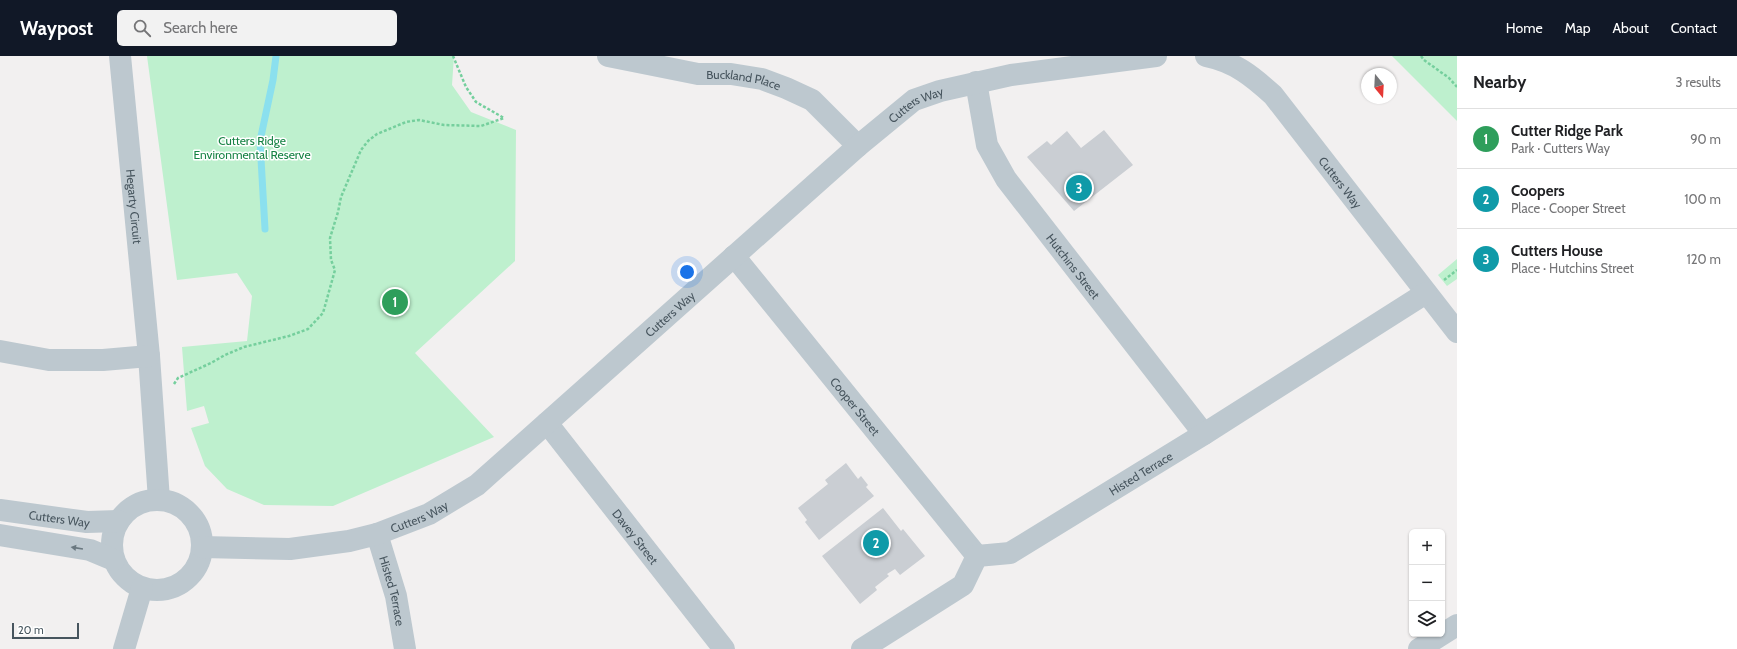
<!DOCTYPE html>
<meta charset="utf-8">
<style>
body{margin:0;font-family:Cabin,sans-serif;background:#f2f2f2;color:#202124}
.controls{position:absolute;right:12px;bottom:12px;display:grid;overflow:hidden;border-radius:6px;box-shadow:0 1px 3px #0004}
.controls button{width:36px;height:36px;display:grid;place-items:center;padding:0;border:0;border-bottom:1px solid #e0e0e0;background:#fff;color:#202124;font:20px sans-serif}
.compass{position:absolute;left:1361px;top:12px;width:36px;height:36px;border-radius:50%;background:#fff;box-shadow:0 1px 3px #0004;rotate:162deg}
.scale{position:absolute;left:12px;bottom:10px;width:67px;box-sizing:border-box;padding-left:4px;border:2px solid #47555e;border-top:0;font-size:11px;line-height:14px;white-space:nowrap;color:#47555e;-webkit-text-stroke:3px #fff;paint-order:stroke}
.you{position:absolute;left:687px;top:216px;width:14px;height:14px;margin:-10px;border:3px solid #fff;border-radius:50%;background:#1a73e8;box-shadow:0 0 0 6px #1a73e833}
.badge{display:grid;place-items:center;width:26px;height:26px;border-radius:50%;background:#111827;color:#fff;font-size:13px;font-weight:700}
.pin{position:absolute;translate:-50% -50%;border:2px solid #fff;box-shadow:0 1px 4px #0006}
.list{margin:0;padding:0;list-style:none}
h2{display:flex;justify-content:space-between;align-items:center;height:52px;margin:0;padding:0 16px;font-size:17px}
h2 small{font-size:13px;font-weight:400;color:#757577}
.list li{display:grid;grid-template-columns:26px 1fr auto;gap:12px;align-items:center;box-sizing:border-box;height:60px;padding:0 16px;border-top:1px solid #e0e0e0}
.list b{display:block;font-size:15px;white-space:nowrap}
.list p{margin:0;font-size:13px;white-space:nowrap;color:#757577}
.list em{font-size:13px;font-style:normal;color:#757577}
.icon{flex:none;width:22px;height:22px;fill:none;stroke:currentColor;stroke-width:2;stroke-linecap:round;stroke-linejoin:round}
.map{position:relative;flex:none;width:1457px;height:593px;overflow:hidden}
header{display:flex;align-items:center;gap:24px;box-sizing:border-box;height:56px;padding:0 20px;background:#111827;color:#fff}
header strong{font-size:19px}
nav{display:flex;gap:22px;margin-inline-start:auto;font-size:14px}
.search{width:280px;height:36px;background:#f2f2f2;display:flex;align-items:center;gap:10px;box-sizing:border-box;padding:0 14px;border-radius:6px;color:#757577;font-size:15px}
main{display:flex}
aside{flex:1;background:#fff}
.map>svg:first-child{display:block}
.green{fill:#bef0ce}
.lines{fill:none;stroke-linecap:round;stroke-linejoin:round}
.stream{stroke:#8be0ee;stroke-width:7}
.building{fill:#caced3}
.path{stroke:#75cf9d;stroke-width:2.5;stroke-dasharray:3 2;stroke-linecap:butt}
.minor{stroke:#bdc8cf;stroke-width:22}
.oneway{fill:#6a7880}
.labels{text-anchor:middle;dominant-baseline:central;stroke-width:3;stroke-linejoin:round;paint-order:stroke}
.street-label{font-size:12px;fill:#47555e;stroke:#fff}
.park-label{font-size:12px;fill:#168244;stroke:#fff}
</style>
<header>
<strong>Waypost</strong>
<div class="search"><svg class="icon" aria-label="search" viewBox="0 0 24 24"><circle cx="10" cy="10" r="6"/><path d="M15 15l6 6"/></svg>Search here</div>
<nav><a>Home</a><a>Map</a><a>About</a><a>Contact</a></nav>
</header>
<main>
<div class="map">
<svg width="1457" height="593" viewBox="0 0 1457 593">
<rect width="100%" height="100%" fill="#f2f0f0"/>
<g class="green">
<path d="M147 0H454L452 29 471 56 516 74 515 205 415 297 494 381 333 450 264 449 227 433 205 410 191 372 209 367 204 350 187 355 182 291 247 285 252 240 237 217 177 224Z"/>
<path d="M1392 0H1457V65Z"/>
<path d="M1457 203V223L1447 230 1438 219Z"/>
</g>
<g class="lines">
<path class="stream" d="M265 173 260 85 273 24 276 0"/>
</g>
<g class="building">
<path d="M1104 74 1133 109 1074 155 1027 101 1047 85 1051 89 1067 75 1081 92Z"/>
<path d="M846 407 858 423 861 420 868 429 866 431 874 440 819 484 805 466 807 464 798 452 828 428 825 424Z"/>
<path d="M883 452 901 475 903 473 925 500 900 519 895 513 887 518 889 520 875 531 877 534 860 548 822 500Z"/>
</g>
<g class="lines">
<g class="path">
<path d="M1421 0 1424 4 1449 22 1457 31"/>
<path d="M1444 224 1457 214"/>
<path d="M174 328 178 322 211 307 225 299 244 291 289 280 308 273 323 257 335 214 331 204 330 182 338 156 341 141 361 94 368 85 377 78 406 66 419 64 444 69 481 70 504 62 476 46 466 31 453 0"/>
</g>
<g class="minor">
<path id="s1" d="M120 0 149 300 159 444"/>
<path id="s2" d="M608 0 698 18H731L762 23 786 32 812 44 858 90"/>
<path id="s3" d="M1206 0C1235 6 1252 20 1273 39L1457 276"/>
<path id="s4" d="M976 26 987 89 1006 123 1204 378"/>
<path id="s5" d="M734 200 977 500"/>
<path d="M0 295 49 304H103L149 300"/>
<path id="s6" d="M547 367 724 593"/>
<circle cx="157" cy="489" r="45"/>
<path id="s7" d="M0 454 87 466 119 465"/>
<path id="s8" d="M377 478 396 540 405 593"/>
<path d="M0 479 90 494 114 504"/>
<path id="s9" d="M202 491 290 493 349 485 377 478 429 458 477 429 858 90 914 44 940 35 1011 19 1156 0"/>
<path d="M124 593 142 532"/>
<path id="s10" d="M862 593 963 529 977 500 1010 497 1204 378 1426 237"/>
<path d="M1419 593 1457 569"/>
</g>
</g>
<defs><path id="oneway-solid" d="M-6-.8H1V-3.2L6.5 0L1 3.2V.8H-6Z"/></defs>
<use class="oneway" href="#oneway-solid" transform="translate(77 492) rotate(-171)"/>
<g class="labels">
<g class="street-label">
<text stroke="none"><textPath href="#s2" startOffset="138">Buckland Place</textPath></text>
<text stroke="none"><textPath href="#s9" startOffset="870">Cutters Way</textPath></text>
<text stroke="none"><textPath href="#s3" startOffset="189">Cutters Way</textPath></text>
<text stroke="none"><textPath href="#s1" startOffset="151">Hegarty Circuit</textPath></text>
<text stroke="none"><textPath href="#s4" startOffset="213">Hutchins Street</textPath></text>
<text stroke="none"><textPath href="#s9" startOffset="546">Cutters Way</textPath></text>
<text stroke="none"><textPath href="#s5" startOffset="193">Cooper Street</textPath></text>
<text stroke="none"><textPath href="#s10" startOffset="338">Histed Terrace</textPath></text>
<text stroke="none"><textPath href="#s9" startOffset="222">Cutters Way</textPath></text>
<text stroke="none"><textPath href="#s7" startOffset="60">Cutters Way</textPath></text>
<text stroke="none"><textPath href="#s6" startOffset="144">Davey Street</textPath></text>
<text stroke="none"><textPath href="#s8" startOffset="59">Histed Terrace</textPath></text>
</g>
<g class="park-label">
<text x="252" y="84">Cutters Ridge<tspan x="252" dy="14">Environmental Reserve</tspan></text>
</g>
</g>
</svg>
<div class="controls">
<button>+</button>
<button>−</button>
<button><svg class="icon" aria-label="layers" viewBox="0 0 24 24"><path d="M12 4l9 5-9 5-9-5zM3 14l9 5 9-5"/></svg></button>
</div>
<svg class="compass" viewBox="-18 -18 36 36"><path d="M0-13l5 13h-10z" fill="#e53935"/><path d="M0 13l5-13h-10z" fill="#757577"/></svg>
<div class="scale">20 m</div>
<div class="you"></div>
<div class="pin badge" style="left:395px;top:246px;background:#2e9e5b">1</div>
<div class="pin badge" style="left:876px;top:487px;background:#0f9aa8">2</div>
<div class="pin badge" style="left:1079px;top:132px;background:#0f9aa8">3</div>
</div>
<aside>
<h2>Nearby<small>3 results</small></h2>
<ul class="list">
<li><span class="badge" style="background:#2e9e5b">1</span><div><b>Cutter Ridge Park</b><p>Park · Cutters Way</p></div><em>90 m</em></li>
<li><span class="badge" style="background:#0f9aa8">2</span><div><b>Coopers</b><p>Place · Cooper Street</p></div><em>100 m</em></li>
<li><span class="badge" style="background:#0f9aa8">3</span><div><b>Cutters House</b><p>Place · Hutchins Street</p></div><em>120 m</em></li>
</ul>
</aside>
</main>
